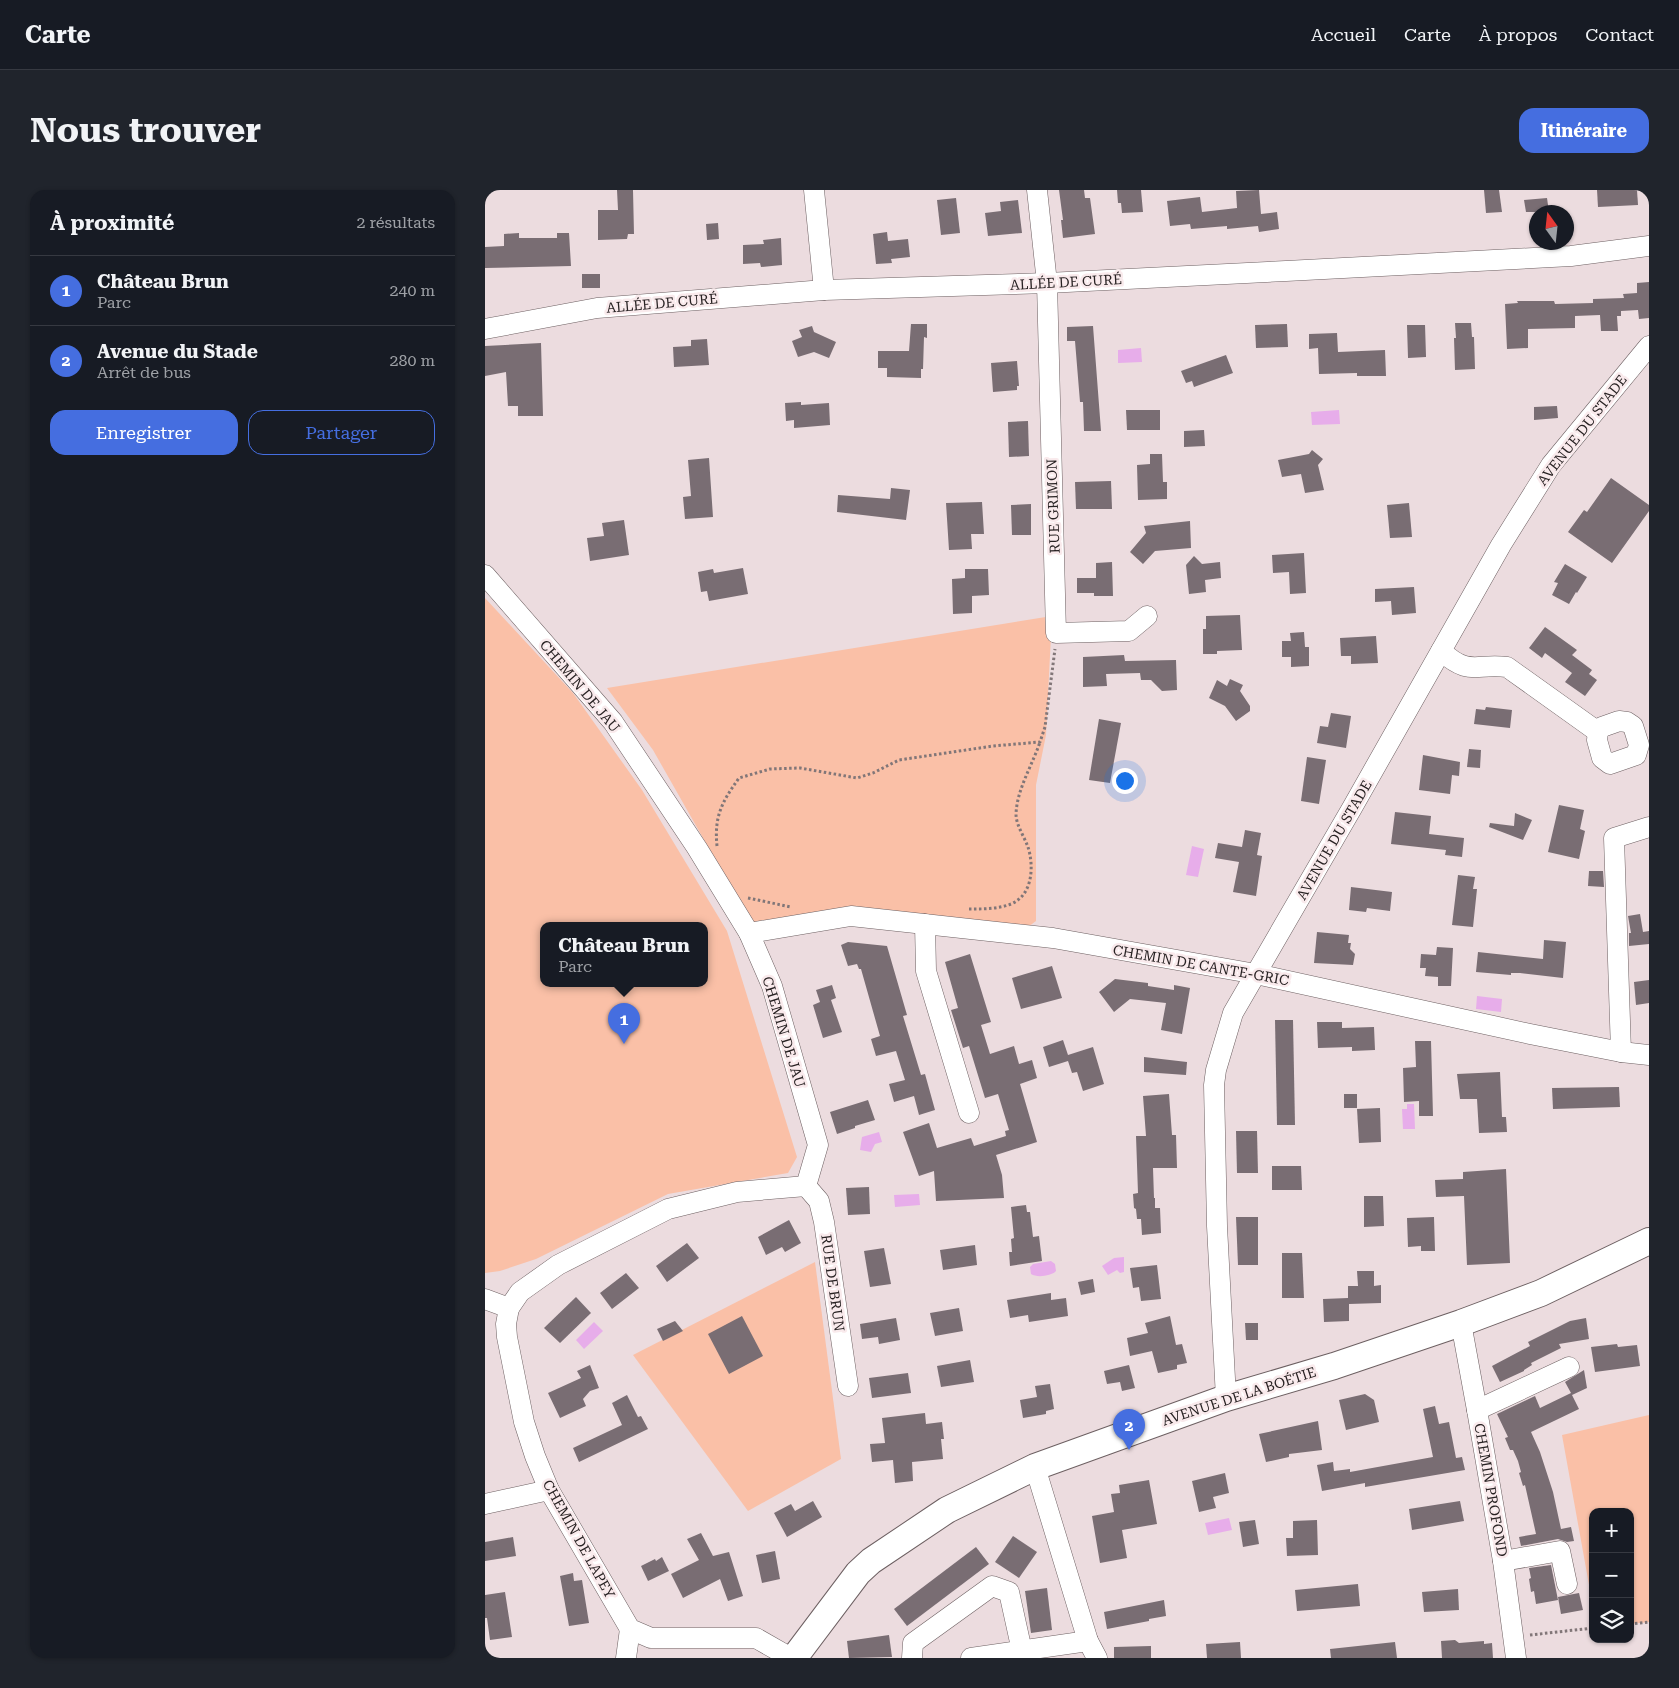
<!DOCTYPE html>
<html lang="fr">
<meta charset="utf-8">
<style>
body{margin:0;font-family:"Roboto Serif",serif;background:#20242c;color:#f1f3f6}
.controls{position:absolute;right:15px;bottom:15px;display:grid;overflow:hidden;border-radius:10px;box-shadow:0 1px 4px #0004}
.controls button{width:45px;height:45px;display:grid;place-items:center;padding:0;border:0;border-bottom:1px solid #363941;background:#171b24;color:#f1f3f6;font:25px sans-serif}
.compass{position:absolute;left:1044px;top:15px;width:45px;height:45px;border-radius:50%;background:#171b24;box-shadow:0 1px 4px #0004;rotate:345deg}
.you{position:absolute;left:639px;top:590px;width:18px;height:18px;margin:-12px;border:4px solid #fff;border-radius:50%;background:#1a73e8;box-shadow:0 0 0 8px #1a73e833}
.badge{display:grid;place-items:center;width:32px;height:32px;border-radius:50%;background:#456ee0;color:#fff;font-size:16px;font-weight:700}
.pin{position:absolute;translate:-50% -41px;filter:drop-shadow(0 1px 2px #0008)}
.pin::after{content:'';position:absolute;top:26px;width:18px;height:15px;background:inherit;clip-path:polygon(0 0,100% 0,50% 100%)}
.popup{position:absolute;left:55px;top:732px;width:168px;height:65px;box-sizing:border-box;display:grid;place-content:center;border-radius:10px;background:#171b24;filter:drop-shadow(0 1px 4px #0005);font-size:16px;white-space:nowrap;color:#9ea1a6}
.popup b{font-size:19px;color:#f1f3f6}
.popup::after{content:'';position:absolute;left:50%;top:100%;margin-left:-10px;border:10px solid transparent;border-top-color:#171b24}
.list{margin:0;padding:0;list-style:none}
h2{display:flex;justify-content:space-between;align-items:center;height:65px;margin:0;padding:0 20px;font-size:21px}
h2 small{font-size:16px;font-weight:400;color:#9ea1a6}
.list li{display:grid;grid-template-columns:32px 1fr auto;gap:15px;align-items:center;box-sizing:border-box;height:70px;padding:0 20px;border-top:1px solid #363941}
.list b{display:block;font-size:19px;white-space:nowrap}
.list p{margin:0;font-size:16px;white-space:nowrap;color:#9ea1a6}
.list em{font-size:16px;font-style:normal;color:#9ea1a6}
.actions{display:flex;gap:10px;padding:15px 20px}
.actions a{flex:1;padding:11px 0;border:1px solid #456ee0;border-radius:15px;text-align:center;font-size:18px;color:#456ee0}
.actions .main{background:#456ee0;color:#fff}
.icon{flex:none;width:28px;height:28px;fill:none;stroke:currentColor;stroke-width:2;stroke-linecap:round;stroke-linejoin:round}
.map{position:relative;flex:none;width:1164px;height:1468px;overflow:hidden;border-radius:15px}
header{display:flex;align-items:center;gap:30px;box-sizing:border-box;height:70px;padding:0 25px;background:#171b24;border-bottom:1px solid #363941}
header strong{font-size:24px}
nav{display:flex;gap:28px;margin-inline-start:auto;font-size:18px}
.intro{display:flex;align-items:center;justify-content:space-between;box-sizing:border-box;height:120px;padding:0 30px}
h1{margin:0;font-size:35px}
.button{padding:12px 22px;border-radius:15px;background:#456ee0;color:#fff;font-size:18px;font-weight:700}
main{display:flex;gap:30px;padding:0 30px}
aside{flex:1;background:#171b24;border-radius:15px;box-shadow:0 1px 4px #0004}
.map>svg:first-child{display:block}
.green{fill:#fac0a7;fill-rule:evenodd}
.water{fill:#e7adea}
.building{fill:#796d73}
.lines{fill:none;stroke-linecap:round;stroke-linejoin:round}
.minor-casing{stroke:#6d6062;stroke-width:21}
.major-casing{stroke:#6d6062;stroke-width:28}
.path{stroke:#817678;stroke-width:3;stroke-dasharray:2.5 2.5;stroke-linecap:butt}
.minor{stroke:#fff;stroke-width:20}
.major{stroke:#fff;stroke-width:26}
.labels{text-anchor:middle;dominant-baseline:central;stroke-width:5;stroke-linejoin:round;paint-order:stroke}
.street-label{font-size:14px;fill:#282223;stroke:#f9eaec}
</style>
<header>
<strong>Carte</strong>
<nav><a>Accueil</a><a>Carte</a><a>À propos</a><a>Contact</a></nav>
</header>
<div class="intro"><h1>Nous trouver</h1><a class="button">Itinéraire</a></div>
<main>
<aside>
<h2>À proximité<small>2 résultats</small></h2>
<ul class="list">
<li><span class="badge">1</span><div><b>Château Brun</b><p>Parc</p></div><em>240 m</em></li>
<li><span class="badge">2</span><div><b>Avenue du Stade</b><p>Arrêt de bus</p></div><em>280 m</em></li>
</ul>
<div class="actions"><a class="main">Enregistrer</a><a>Partager</a></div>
</aside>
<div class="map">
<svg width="1164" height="1468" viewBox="0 0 1164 1468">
<rect width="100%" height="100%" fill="#ecdcdf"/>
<g class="green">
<path d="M0 408 88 503 157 600 242 741 312 967 303 983 183 1004 51 1069 15 1081 0 1083ZM219 735V793H59V735Z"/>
<path d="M567 426 561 545 551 595V731L543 737 363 722 268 736 168 560 122 498Z"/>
<path d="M330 1072 356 1269 263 1321 148 1165Z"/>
<path d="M1164 1225V1432L1145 1434V1322H1108V1417L1077 1245Z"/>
</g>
<g class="water">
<path d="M656 158 657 172 633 173V160Z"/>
<path d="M854 220 855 234 827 235 826 222Z"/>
<path d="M707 656 719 659 713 687 701 685Z"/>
<path d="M992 806 1017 809 1016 822 991 819Z"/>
<path d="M922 914H929L930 939H918L917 919H922Z"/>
<path d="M394 942 397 952 390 954 386 962 375 960 377 947Z"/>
<path d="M434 1004 435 1015 410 1017 409 1005Z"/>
<path d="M639 1067V1082L635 1083 632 1080 623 1085 617 1076 629 1068Z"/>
<path d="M566 1071 570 1074 571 1081C566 1086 552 1088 546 1084L545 1077 548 1074Z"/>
<path d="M109 1132 118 1141 99 1159 91 1150Z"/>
<path d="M744 1328 747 1340 723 1345 720 1333Z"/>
</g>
<g class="building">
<path d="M132 0H148L149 44H143L142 49 113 50V20H133Z"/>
<path d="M574 0H599L600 8H605L610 44 578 48 576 30H578Z"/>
<path d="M632 0H656L658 22 637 23 636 13H633Z"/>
<path d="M774 0 776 24 792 22 794 39 774 42 773 36 742 39V36L706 39 705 34 685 36 682 11 715 7 717 22 752 18 751 1Z"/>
<path d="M999 0H1014L1017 22 1001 23Z"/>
<path d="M1112 0H1152L1153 15 1113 17Z"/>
<path d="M471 8 475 43 456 45 452 10Z"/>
<path d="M1062 8 1064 22H1041L1039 10Z"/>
<path d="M533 10 537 43 503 46 500 23 516 21 515 12Z"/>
<path d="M233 33 234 49 222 50 221 34Z"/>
<path d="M402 42 403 51 423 49 425 67 406 69 407 73 391 74 388 44Z"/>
<path d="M34 43V48H72V43H84L86 76 0 78V57L19 56V44Z"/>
<path d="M296 48 297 75 276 77 275 73 258 74V55L279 54 278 50Z"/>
<rect x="97" y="84" width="18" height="14"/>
<path d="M1164 92V128L1154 129 1153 120 1136 121V126H1132L1133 141H1116L1115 125 1090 126V138L1043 139V158L1022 159 1020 114 1033 113 1032 111H1069L1070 114 1108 113V109L1139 108 1138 104 1152 103V93Z"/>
<path d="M970 133H986L987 147H989L990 179 970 180 969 148H971Z"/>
<path d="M426 134H442V148L439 147 438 179H436V188L402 187V178H393V161H424Z"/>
<path d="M802 134 803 157 771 158 770 135Z"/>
<path d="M922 135H940L941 167 923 168Z"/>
<path d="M327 136 329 142 351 152 344 168 329 162 313 167 307 151 317 147 314 140Z"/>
<path d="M608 136 616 241H599L598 212H595L590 151H582V137Z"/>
<path d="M852 143 853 162 900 160 901 186H872V183L834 184 833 158 824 159V144Z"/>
<path d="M222 149 224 175 189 177 188 157 206 156V150Z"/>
<path d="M56 153 58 226H33V216H23L21 182 0 186V156Z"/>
<path d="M741 165 748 183 709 197 707 191 701 193 696 181Z"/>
<path d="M532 171 534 196H532V200L508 202 506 173Z"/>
<path d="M316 212V215L344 213 345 235 309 238V230L301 231 300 213Z"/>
<path d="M1072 216 1073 228 1049 230V217Z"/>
<path d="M641 220H675V240H642Z"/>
<path d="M543 231 544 266 524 267 523 232Z"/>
<path d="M719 240 720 256 699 257V241Z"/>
<path d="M827 260 838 269 833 275 839 300 820 303 816 284 797 287 793 270 824 264Z"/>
<path d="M665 264H677L678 292H682V309L653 310 652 275 665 274Z"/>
<path d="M224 268 228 327 200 329 198 307 206 306 203 270Z"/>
<path d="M1126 288 1164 315V321L1127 373 1083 342 1099 320 1102 322Z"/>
<path d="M626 291 627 319H591L590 292Z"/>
<path d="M406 298 425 300 421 330 352 322 353 305 405 309Z"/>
<path d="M497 312 499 344H486L487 359 464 360 461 313Z"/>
<path d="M924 313 927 347 905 348 902 315Z"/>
<path d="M546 314V345H527L526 315Z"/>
<path d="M139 330 144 365 105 371 102 348 119 346 117 333Z"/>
<path d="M705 331 706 358 670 361 658 374 645 362 661 343 659 336Z"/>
<path d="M819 363 821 403 805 404 804 382 788 383 787 365Z"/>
<path d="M709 366 717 374 735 372 736 388 720 390 721 402 704 404 701 375Z"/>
<path d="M627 372 628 406H609V403H592V388H611V373Z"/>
<path d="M1080 374 1102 387 1092 403 1091 402 1084 414 1067 405 1073 393 1069 392Z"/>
<path d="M258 378 263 404 224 411 222 401 216 402 213 382 228 379 229 383Z"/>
<path d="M480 379H503L504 405 487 406V423L468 424 467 389 480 388Z"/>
<path d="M929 397 931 423 907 425 906 411 890 412V399Z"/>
<path d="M755 425 757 460 732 461V464H718V439H721V426Z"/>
<path d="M1060 437 1092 460 1087 465 1107 480 1104 484 1112 490 1100 506 1080 492 1087 483 1060 463 1057 468 1044 458Z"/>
<path d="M819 442 820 457H824V476L806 477V467H797V451H806L805 443Z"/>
<path d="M891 446 893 473 866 474V466H856L855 448Z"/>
<path d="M639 465 640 471 691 470 692 500 677 501 666 490H656L655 483 621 484 622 496 598 497V467Z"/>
<path d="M745 489 758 495 755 501 765 516V521L751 531 740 516 724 508 732 490 742 496Z"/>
<path d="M1001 517 1027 520 1025 538 989 534 991 519 1000 520Z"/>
<path d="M846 523 866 526 861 558 832 553 835 536 843 537Z"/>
<path d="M614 529 636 533 625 593 604 590Z"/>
<path d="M984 559 996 560 995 578 982 577Z"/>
<path d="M938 565 975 572 974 586 967 585 965 604 934 600Z"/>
<path d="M822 567 841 570 834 614 816 611Z"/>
<path d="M1074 615 1099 620 1095 639 1100 641 1094 669 1063 662Z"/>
<path d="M910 622 946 626 944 644 979 648 977 667 960 665 961 660 906 654Z"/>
<path d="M1030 623 1047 630 1038 650 1004 637 1005 633 1029 636Z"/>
<path d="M760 640 776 643 772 665 777 666 771 706 748 702 754 672 730 668 733 653 757 657Z"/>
<path d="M1104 681H1118L1119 697 1103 696Z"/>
<path d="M973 685 990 687 988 699H992L988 737 967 735Z"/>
<path d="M866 697 907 702 905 721 882 718 881 722 864 720Z"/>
<path d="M1155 724 1158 742 1164 741V754L1144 756V743H1146L1143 726Z"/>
<path d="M832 742 864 745 863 753H866L865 759 870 764 868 775 829 773Z"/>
<path d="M1059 750 1081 752 1078 788 1035 783H1026V785L991 782 993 762 1058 769Z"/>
<path d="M363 752 402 756 422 825 418 826 436 885 440 884 450 920 434 925 429 906 409 912 404 894 420 890 411 861 391 866 386 849 395 846 376 779H374L372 774 363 776 356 755Z"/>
<path d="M952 757 968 758 966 796H953V787L940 786 941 778H935L936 764 951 765Z"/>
<path d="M485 764 506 832 496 835 505 864 529 856 534 874 547 870 552 888 535 894 552 952 511 965 517 985 519 1008 451 1011 449 981 434 986 418 942 444 933 452 958 486 948 489 956 521 946 520 941 524 940 513 904 500 908 484 856 478 858 466 820 473 818 460 772Z"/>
<path d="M567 776 577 808 536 819 527 788Z"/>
<path d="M630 789 663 793V796L689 800V795L705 798 697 844 676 840 681 813 645 809 629 822 614 802Z"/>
<path d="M1164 790V813L1151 815 1149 792Z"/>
<path d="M347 795 351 808 346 810 357 842 338 848 328 815 335 812 331 800Z"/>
<path d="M790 830H808L810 935H792Z"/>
<path d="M832 832H857V838L889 837 890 860 867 861V857L833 858Z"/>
<path d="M578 850 583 865 608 857 619 894 598 901 592 882 587 883 583 871 564 877 558 857Z"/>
<path d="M930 851H946L948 926H934V911L919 912 918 878 931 877Z"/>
<path d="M659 867 702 872 701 885 659 882Z"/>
<path d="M1015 882 1017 927H1021L1022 942 994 943 992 909H975L972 884Z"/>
<path d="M1134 897 1135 917 1068 919 1067 898Z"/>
<path d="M684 904 687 945H691L692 978H668L669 1008H670V1018H675L676 1043 657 1045 656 1029H652L651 1019 649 1018 648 1004 653 1003 651 946H661L658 906Z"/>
<rect x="859" y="904" width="13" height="14"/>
<path d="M383 910 390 930 370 936V938L352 944 345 922Z"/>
<path d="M895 918 896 952 874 953 872 919Z"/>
<path d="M751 941H772L773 983H752Z"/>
<path d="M787 976H816L817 1000H787Z"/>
<path d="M1021 979 1025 1073 982 1075 979 1006 951 1007 950 990 978 989V982Z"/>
<path d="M384 997 385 1024 363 1025 361 998Z"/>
<path d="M879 1006H898L899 1036 879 1037Z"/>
<path d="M541 1015 542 1022H545L548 1047 554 1046 557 1071 525 1076 524 1062H527L526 1049 529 1048 526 1017Z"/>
<path d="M751 1027H773V1075H753Z"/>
<path d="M949 1027 950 1061H936V1056L923 1057 922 1028Z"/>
<path d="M304 1030 316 1053 300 1062 297 1057 281 1065 273 1047Z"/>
<path d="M202 1053 214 1068 182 1092 171 1076Z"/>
<path d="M490 1055 492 1075 458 1080 455 1060Z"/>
<path d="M399 1058 406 1094 385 1097 379 1061Z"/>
<path d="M797 1063H817L819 1108H797Z"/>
<path d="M672 1075 676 1109 656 1111 654 1097 648 1098 645 1078Z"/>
<path d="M872 1081H889V1096L896 1095V1113L864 1114V1131L839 1132 838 1109 863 1108V1096H873Z"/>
<path d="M141 1083 154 1098 127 1119 115 1103Z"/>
<path d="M608 1089 610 1102 596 1105 593 1092Z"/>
<path d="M566 1103V1110L581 1108 583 1126 544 1132 543 1125 525 1128 522 1110Z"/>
<path d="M91 1107 106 1123 75 1153 59 1138Z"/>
<path d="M474 1118 478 1141 450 1146 445 1123Z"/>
<path d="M257 1126 278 1166 244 1184 223 1144Z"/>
<path d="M685 1126 691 1155 697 1154 702 1173 692 1175V1179L673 1183 667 1161 645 1166 642 1148 663 1143 660 1133Z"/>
<path d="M411 1128 415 1150 394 1154 393 1147 377 1149 375 1134Z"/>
<path d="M1101 1128 1104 1149 1074 1154 1076 1158 1046 1173 1047 1175 1039 1180V1181L1015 1192 1007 1176 1045 1156 1043 1152 1085 1131Z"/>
<path d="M190 1131 198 1141 178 1151 172 1139Z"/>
<path d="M760 1133H773V1150H761Z"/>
<path d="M1132 1154 1133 1157 1152 1155 1155 1176 1110 1182 1106 1157Z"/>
<path d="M485 1170 489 1192 456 1197 452 1176Z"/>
<path d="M105 1175 114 1198 105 1201 98 1209 101 1216 75 1228 63 1203 96 1188 92 1181Z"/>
<path d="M644 1175 650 1198 637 1201 635 1192 622 1194 619 1181Z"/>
<path d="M1099 1180 1102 1198 1087 1205 1094 1219 1046 1242 1055 1262 1068 1302 1076 1339 1086 1337 1089 1351 1082 1352 1073 1349 1036 1356 1034 1347 1051 1344 1040 1295 1038 1296 1034 1283 1036 1282 1033 1271 1028 1260H1025L1020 1248 1023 1247 1012 1224 1050 1206 1055 1218 1086 1203 1080 1192Z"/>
<path d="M423 1183 426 1203 387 1208 384 1188Z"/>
<path d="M565 1194 569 1219 561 1221V1224L538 1228 535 1210 552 1207 550 1196Z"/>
<path d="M880 1204 889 1210 894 1232 861 1240 854 1210Z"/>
<path d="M142 1205 153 1227 156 1226 163 1239 94 1272 88 1258 137 1235 127 1213Z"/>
<path d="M950 1216 954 1234 964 1232 971 1268 977 1267 980 1280 880 1297V1293L837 1301 832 1275 848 1272 849 1281 865 1279V1282L948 1267 938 1219Z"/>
<path d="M440 1223 441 1234 457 1232 459 1249H456L458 1269 427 1272 428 1291 410 1293 408 1270 387 1272 385 1254 400 1253 397 1228Z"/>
<path d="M833 1231 837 1260 804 1264V1267L781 1272 774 1244Z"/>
<path d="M740 1283 744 1303 728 1307 731 1318 714 1322 707 1291Z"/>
<path d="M664 1290 672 1334 637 1340 642 1368 615 1373 607 1326 629 1322 626 1304 635 1303 634 1295Z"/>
<path d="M328 1311 337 1327 302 1347 289 1323 306 1314 310 1321Z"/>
<path d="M975 1311 979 1331 927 1340 924 1319Z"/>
<path d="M770 1330 774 1354 758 1357 754 1332Z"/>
<path d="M832 1330 833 1365 802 1366 801 1348H808V1331Z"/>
<path d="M216 1343 228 1366 244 1362 258 1406 243 1411 235 1389 198 1408 186 1384 214 1370 202 1349Z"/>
<path d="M528 1346 552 1362 534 1388 510 1372Z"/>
<path d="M28 1347 31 1366 0 1371V1352Z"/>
<path d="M491 1357 504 1374 422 1436 409 1419Z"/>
<path d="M290 1361 295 1389 277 1393 271 1365Z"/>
<path d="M177 1367 184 1381 163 1391 156 1376 170 1369 171 1371Z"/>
<path d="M1066 1375 1073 1410 1051 1414 1049 1401 1046 1402 1044 1389 1046 1388 1044 1378Z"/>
<path d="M88 1383 89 1391 97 1390 104 1433 84 1436 75 1386Z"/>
<path d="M873 1394 875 1416 812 1421 810 1400Z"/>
<path d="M562 1398 567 1440 546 1443 540 1401Z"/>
<path d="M973 1399 974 1420 939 1422 937 1402Z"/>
<path d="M20 1402 27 1447 5 1450 2 1428H0V1405Z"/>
<path d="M1094 1403 1098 1420 1076 1424 1073 1407Z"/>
<path d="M679 1410 681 1426 664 1429V1431L622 1439 619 1422Z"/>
<path d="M404 1445 407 1467 364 1468 362 1451Z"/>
<path d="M970 1450 974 1453 999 1451V1454L1007 1453 1008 1468H957L956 1451Z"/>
<path d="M755 1452 756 1468H722L721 1454Z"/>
<path d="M910 1452 912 1468H846L845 1459Z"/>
<path d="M666 1456V1468H629V1457Z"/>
</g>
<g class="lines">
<g class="minor-casing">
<g id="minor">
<path d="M329 0 339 100"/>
<path d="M552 0 562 93 571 443 644 441 662 426"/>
<path d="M0 139 112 118 339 100 562 93 801 81 1086 66 1164 56"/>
<path d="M0 385 128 532 212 658 264 743 287 796 333 955 321 996 252 1002 183 1019 73 1075 35 1102 24 1118"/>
<path d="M956 461C985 487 990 473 1022 477L1113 542"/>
<path d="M1134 531 1142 532 1148 536 1154 555 1151 565 1125 574 1117 568 1112 550 1113 542 1117 537Z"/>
<path d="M440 734 441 781 484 923"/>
<path d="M264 743 366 726 568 748 771 784 1045 844 1136 862 1164 865"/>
<path d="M1136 862 1129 648 1164 637"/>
<path d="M321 996 334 1011 339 1032 363 1196"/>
<path d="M0 1109 24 1118 21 1134 22 1147 39 1232 50 1266 64 1300 145 1439 166 1448H271L306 1468"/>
<path d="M976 1133 992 1220 1018 1371 1031 1468"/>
<path d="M741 1208 732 1036 729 895 731 880 748 823 867 618 1016 355 1066 275 1164 156"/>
<path d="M992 1220 1084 1177"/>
<path d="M550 1277 603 1451 612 1468"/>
<path d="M0 1314 64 1300"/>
<path d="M1018 1371 1075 1361 1082 1394"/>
<path d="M141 1468 145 1439"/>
<path d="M427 1468 428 1453 507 1396 524 1402 537 1461"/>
<path d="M486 1468 603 1451"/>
</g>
</g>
<g class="major-casing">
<path id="major" d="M309 1468 373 1383 386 1371 462 1320 550 1277 741 1208 849 1176 976 1133 1056 1103 1164 1051"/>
</g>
<g class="path">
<path d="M232 656C229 626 237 612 254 588L285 579 315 578 372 588 388 583 414 570 508 556 555 552 560 537 570 459"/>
<path d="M263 708 306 717"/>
<path d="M484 719C498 719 513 719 526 714 548 705 549 676 543 657 539 646 531 635 531 624 532 599 547 576 555 552"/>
<path d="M1145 1434 1164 1432"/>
<path d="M1045 1445 1108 1438"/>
</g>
<use href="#minor" class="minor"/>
<use href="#major" class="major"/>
</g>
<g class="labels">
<g class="street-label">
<text transform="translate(581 92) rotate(-3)">ALLÉE DE CURÉ</text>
<text transform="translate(177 113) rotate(-5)">ALLÉE DE CURÉ</text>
<text transform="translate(1097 240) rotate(-52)">AVENUE DU STADE</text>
<text transform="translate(568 316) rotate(-92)">RUE GRIMON</text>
<text transform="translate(95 496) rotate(50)">CHEMIN DE JAU</text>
<text transform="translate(849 650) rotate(-60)">AVENUE DU STADE</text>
<text transform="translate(716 775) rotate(10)">CHEMIN DE CANTE-GRIC</text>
<text transform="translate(299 842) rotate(73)">CHEMIN DE JAU</text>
<text transform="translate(348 1093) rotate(82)">RUE DE BRUN</text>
<text transform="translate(754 1206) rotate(-18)">AVENUE DE LA BOÉTIE</text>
<text transform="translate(1006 1300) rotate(80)">CHEMIN PROFOND</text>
<text transform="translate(94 1349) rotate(61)">CHEMIN DE LAPEY</text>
</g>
</g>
</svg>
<div class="controls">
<button>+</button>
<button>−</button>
<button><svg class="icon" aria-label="layers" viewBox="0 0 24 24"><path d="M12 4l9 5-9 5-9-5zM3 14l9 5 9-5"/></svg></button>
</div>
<svg class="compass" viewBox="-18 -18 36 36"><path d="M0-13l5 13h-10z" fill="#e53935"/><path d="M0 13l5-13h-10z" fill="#9ea1a6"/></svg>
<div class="you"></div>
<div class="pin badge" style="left:139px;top:854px">1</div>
<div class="popup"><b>Château Brun</b>Parc</div>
<div class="pin badge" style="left:644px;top:1260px">2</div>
</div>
</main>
